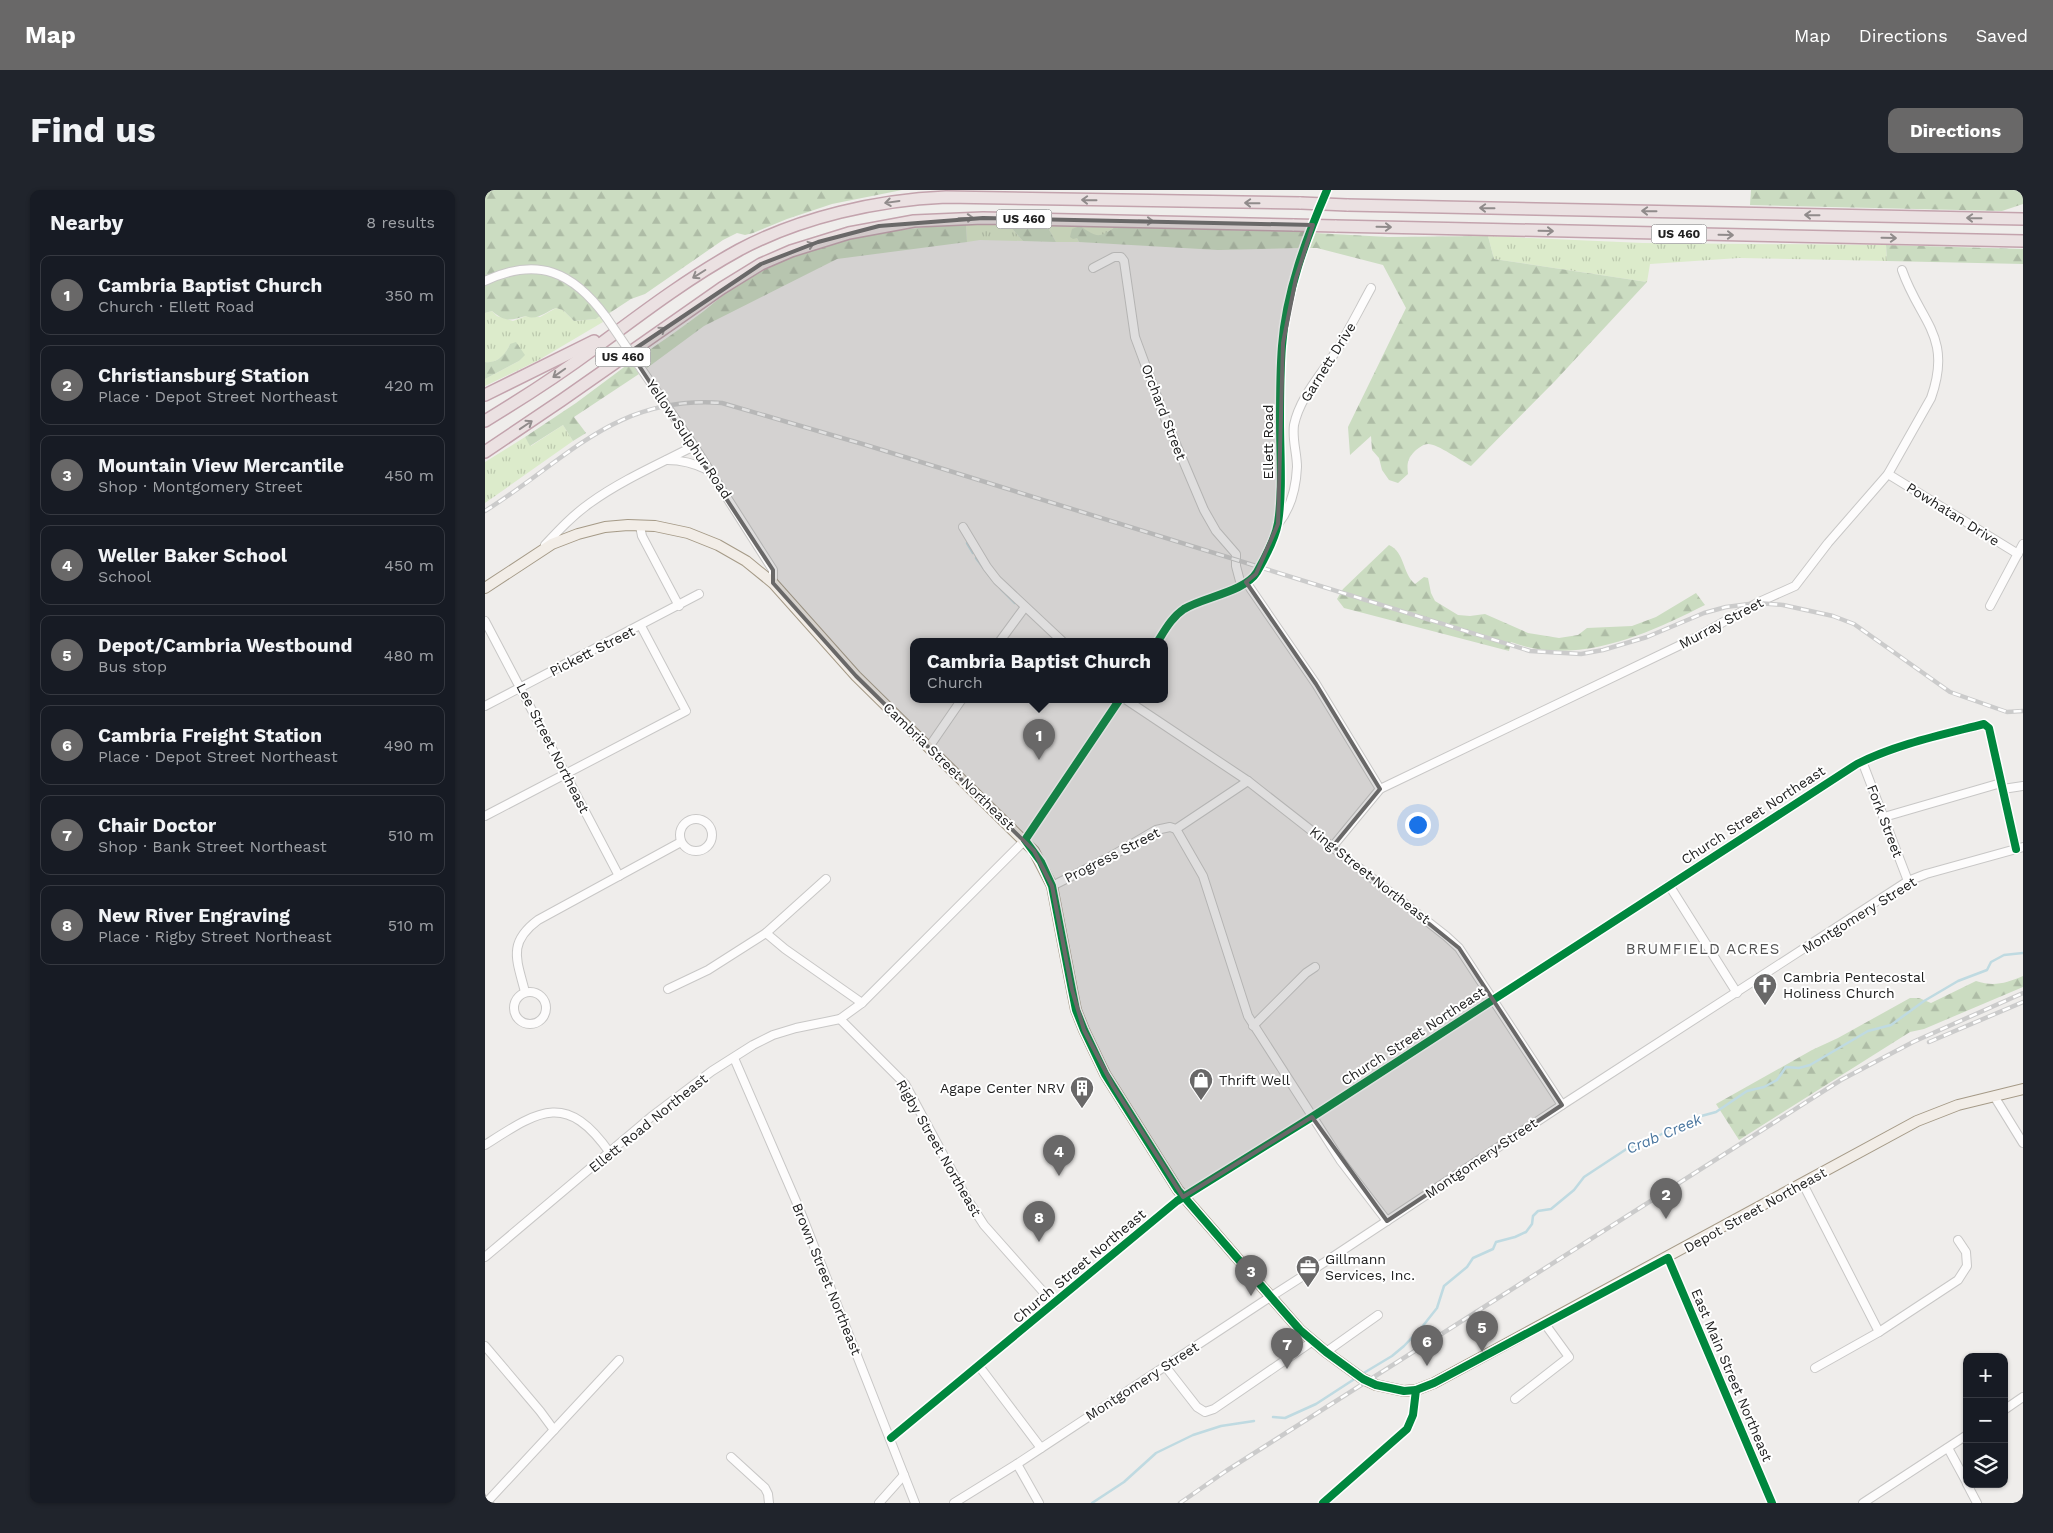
<!DOCTYPE html>
<meta charset="utf-8">
<style>
body{margin:0;font-family:"Work Sans",sans-serif;background:#20242c;color:#f1f3f6}
.controls{position:absolute;right:15px;bottom:15px;display:grid;overflow:hidden;border-radius:10px;box-shadow:0 1px 4px #0004}
.controls button{width:45px;height:45px;display:grid;place-items:center;padding:0;border:0;border-bottom:1px solid #363941;background:#171b24;color:#f1f3f6;font:25px sans-serif}
.you{position:absolute;left:932px;top:634px;width:18px;height:18px;margin:-12px;border:4px solid #fff;border-radius:50%;background:#1a73e8;box-shadow:0 0 0 8px #1a73e833}
.badge{display:grid;place-items:center;width:32px;height:32px;border-radius:50%;background:#696868;color:#fff;font-size:16px;font-weight:700}
.pin{position:absolute;translate:-50% -41px;filter:drop-shadow(0 1px 2px #0008)}
.pin::after{content:'';position:absolute;top:26px;width:18px;height:15px;background:inherit;clip-path:polygon(0 0,100% 0,50% 100%)}
.popup{position:absolute;left:425px;top:448px;width:258px;height:65px;box-sizing:border-box;display:grid;place-content:center;border-radius:10px;background:#171b24;filter:drop-shadow(0 1px 4px #0005);font-size:16px;white-space:nowrap;color:#9ea1a6}
.popup b{font-size:19px;color:#f1f3f6}
.popup::after{content:'';position:absolute;left:50%;top:100%;margin-left:-10px;border:10px solid transparent;border-top-color:#171b24}
.list{margin:0;padding:0;list-style:none}
h2{display:flex;justify-content:space-between;align-items:center;height:65px;margin:0;padding:0 20px;font-size:21px}
h2 small{font-size:16px;font-weight:400;color:#9ea1a6}
.list li{display:grid;grid-template-columns:32px 1fr auto;gap:15px;align-items:center;box-sizing:border-box;height:80px;margin:0 10px 10px;padding:0 10px;border:1px solid #363941;border-radius:10px}
.list b{display:block;font-size:19px;white-space:nowrap}
.list p{margin:0;font-size:16px;white-space:nowrap;color:#9ea1a6}
.list em{font-size:16px;font-style:normal;color:#9ea1a6}
.icon{flex:none;width:28px;height:28px;fill:none;stroke:currentColor;stroke-width:2;stroke-linecap:round;stroke-linejoin:round}
.map{position:relative;flex:none;width:1538px;height:1313px;overflow:hidden;border-radius:10px}
header{display:flex;align-items:center;gap:30px;box-sizing:border-box;height:70px;padding:0 25px;background:#696868;color:#fff}
header strong{font-size:24px}
nav{display:flex;gap:28px;margin-inline-start:auto;font-size:18px}
.intro{display:flex;align-items:center;justify-content:space-between;box-sizing:border-box;height:120px;padding:0 30px}
h1{margin:0;font-size:35px}
.button{padding:12px 22px;border-radius:10px;background:#696868;color:#fff;font-size:18px;font-weight:700}
main{display:flex;gap:30px;padding:0 30px}
aside{flex:1;background:#171b24;border-radius:10px;box-shadow:0 1px 4px #0004}
.map>svg:first-child{display:block}
.grass{fill:url(#grass-tufts)}
.forest{fill:url(#forest-firs)}
.lines{fill:none;stroke-linecap:round;stroke-linejoin:round}
.stream{stroke:#bfdae1;stroke-width:2.5}
.minor-casing{stroke:#c8c7c6;stroke-width:10}
.major-casing{stroke:#a59a87;stroke-width:12}
.highway-casing{stroke:#c3a3ad;stroke-width:14}
.minor{stroke:#fdfcfc;stroke-width:8}
.major{stroke:#f2ede7;stroke-width:10}
.highway{stroke:#ebe1e2;stroke-width:11}
.rail-casing{stroke:#cbcbcb;stroke-width:4.5}
.rail{stroke:#fff;stroke-width:2.5;stroke-dasharray:8;stroke-linecap:butt}
.minor-bridge-casing{stroke:#c8c7c6;stroke-width:10;stroke-linecap:butt}
.highway-bridge-casing{stroke:#c3a3ad;stroke-width:14;stroke-linecap:butt}
.minor-bridge{stroke:#fdfcfc;stroke-width:8}
.highway-bridge{stroke:#ebe1e2;stroke-width:11}
.cycleway-casing{stroke:#fff;stroke-width:11}
.cycleway{stroke:#00873e;stroke-width:8}
.oneway{stroke:#908b8b}
.marked{fill:#696868;fill-opacity:0.2;stroke:#696868;stroke-width:4;stroke-linejoin:round}
.labels{text-anchor:middle;dominant-baseline:central;stroke-width:4;stroke-linejoin:round;paint-order:stroke}
.shield{fill:#fff;stroke:#646464;stroke-width:1}
.shield-label{font-size:12px;font-weight:bold;fill:#212121}
.street-label{font-size:14px;fill:#212121;stroke:#fff}
.poi-label{font-size:14px;fill:#212121;stroke:#fff;text-anchor:start}
.neighbourhood-label{font-size:15px;letter-spacing:1px;fill:#545454;stroke:#fff}
.water-label{font-size:15px;font-style:italic;fill:#4a769f;stroke:#fff}
</style>
<header>
<strong>Map</strong>
<nav><a>Map</a><a>Directions</a><a>Saved</a></nav>
</header>
<div class="intro"><h1>Find us</h1><a class="button">Directions</a></div>
<main>
<aside>
<h2>Nearby<small>8 results</small></h2>
<ul class="list">
<li><span class="badge">1</span><div><b>Cambria Baptist Church</b><p>Church · Ellett Road</p></div><em>350 m</em></li>
<li><span class="badge">2</span><div><b>Christiansburg Station</b><p>Place · Depot Street Northeast</p></div><em>420 m</em></li>
<li><span class="badge">3</span><div><b>Mountain View Mercantile</b><p>Shop · Montgomery Street</p></div><em>450 m</em></li>
<li><span class="badge">4</span><div><b>Weller Baker School</b><p>School</p></div><em>450 m</em></li>
<li><span class="badge">5</span><div><b>Depot/Cambria Westbound</b><p>Bus stop</p></div><em>480 m</em></li>
<li><span class="badge">6</span><div><b>Cambria Freight Station</b><p>Place · Depot Street Northeast</p></div><em>490 m</em></li>
<li><span class="badge">7</span><div><b>Chair Doctor</b><p>Shop · Bank Street Northeast</p></div><em>510 m</em></li>
<li><span class="badge">8</span><div><b>New River Engraving</b><p>Place · Rigby Street Northeast</p></div><em>510 m</em></li>
</ul>
</aside>
<div class="map">
<svg width="1538" height="1313" viewBox="0 0 1538 1313">
<defs>
<pattern id="grass-tufts" width="24" height="20" patternUnits="userSpaceOnUse" patternTransform="scale(1.25)"><rect width="24" height="20" fill="#dcebcb"/><path d="M3 7l-1-3M5 7V3M7 7l1-3M15 17l-1-3M17 17v-4M19 17l1-3" fill="none" stroke="#bcc9ae"/></pattern>
<pattern id="forest-firs" width="22" height="20" patternUnits="userSpaceOnUse" patternTransform="scale(1.25)"><rect width="22" height="20" fill="#cbdcc1"/><path d="M5 1l3.5 6h-7zM16 11l3.5 6h-7z" fill="#aebca6"/></pattern>
</defs>
<rect width="100%" height="100%" fill="#efedeb"/>
<g class="grass">
<path d="M481 35H524L538 51 495 50 482 52Z"/>
<path d="M562 36 630 37 617 46 592 48 594 52H571Z"/>
<path d="M1003 46 1158 53 1401 55 1402 71 1254 68 1165 74 1162 92 1009 69Z"/>
<path d="M71 118 78 120 89 131 111 129 116 125 118 132 52 171 0 196V189L34 171 39 165 25 154C21 165 12 174 0 172V123L7 121 12 126 28 131 41 126 55 127Z"/>
<path d="M78 235 88 251 0 313V272L40 247 46 256Z"/>
</g>
<g class="forest">
<path d="M0 0H417L347 14 302 29 268 43 260 45 252 43 238 50 160 104 146 109 123 124C89 79 55 61 0 87Z"/>
<path d="M1266 0H1538V14L1517 21 1265 15Z"/>
<path d="M481 35 482 52 352 69 219 136 162 178 154 167C176 152 198 137 219 121 230 112 240 103 252 95 320 53 402 37 481 35Z"/>
<path d="M524 35 562 36 571 52 538 51Z"/>
<path d="M595 36C612 47 613 49 630 37L820 42 814 58 733 60 594 52 592 48 588 49 585 47 587 39Z"/>
<path d="M829 43 903 47 1003 46 1009 69 1162 92 1070 191 986 276C976 271 953 254 943 254 938 254 932 259 929 262 922 269 922 275 923 284L913 293 904 290 897 280 894 268 887 260 886 246 865 265 863 237 921 118 898 75 832 58H824Z"/>
<path d="M1401 55 1538 59V74L1402 71Z"/>
<path d="M35 83C77 83 90 94 116 125L111 129 89 131 78 120 71 118C60 122 52 131 41 126 26 130 21 133 7 121L0 123V94L12 89Z"/>
<path d="M31 152 40 165 34 171 0 189V172C12 174 21 164 25 154Z"/>
<path d="M146 172 154 184 89 227 101 243 88 251 78 235 45 256 40 247 91 213Z"/>
<path d="M904 355C920 362 917 383 930 394L939 387 943 388 946 403 950 411 973 425 985 426 1000 424 1043 443 1074 448 1093 445 1102 438 1147 436 1171 427 1211 403 1220 415C1163 444 1091 477 1026 452L1024 461 859 418 852 409 858 399Z"/>
<path d="M1538 786V797L1439 839 1425 842 1254 950 1231 914 1327 860 1353 848 1425 808H1434L1446 813 1491 791C1509 797 1521 793 1538 786Z"/>
</g>
<g class="lines">
<g class="stream">
<path d="M482 353 488 363"/>
<path d="M491 368 507 389"/>
<path d="M516 399 530 413"/>
<path d="M877 1184 907 1166 919 1156 937 1137 952 1118 959 1096 982 1077 988 1068 1008 1059 1011 1052 1030 1047 1041 1042 1047 1034 1048 1026 1053 1021 1066 1019 1089 1000 1099 987 1143 958 1163 952 1187 938 1198 936 1209 928 1231 922 1262 901 1279 897 1292 890 1301 877 1314 878 1325 875 1383 841 1406 835 1439 811 1473 791 1502 780 1506 772 1519 765 1538 763"/>
<path d="M788 1227 800 1228 831 1214 871 1188"/>
<path d="M607 1313 639 1292 671 1263 708 1245 736 1236 769 1231"/>
</g>
<g class="minor-casing">
<g id="minor">
<path d="M608 78 629 67H636L639 71 650 147 680 228 719 320 731 341 751 364V376L756 395"/>
<path d="M0 91C53 66 88 82 121 127"/>
<path d="M153 174 209 256 288 380V393"/>
<path d="M182 270C198 270 209 273 223 280"/>
<path d="M1403 284 1533 364"/>
<path d="M793 334C806 318 811 299 812 277 812 263 807 250 809 235 815 206 838 183 853 158 865 138 875 118 886 98"/>
<path d="M155 336 157 346 194 416"/>
<path d="M478 337 502 377 512 390 577 451"/>
<path d="M60 355C74 340 88 325 105 313 137 290 174 274 209 256"/>
<path d="M761 392 831 494 895 599"/>
<path d="M1505 416 1538 354"/>
<path d="M0 431 134 686"/>
<path d="M515 451 540 417"/>
<path d="M673 451C680 440 687 427 699 419 718 407 760 402 772 382 780 368 790 350 793 333 798 300 795 265 795 231 795 206 795 181 797 156 801 102 821 49 842 0"/>
<path d="M640 509 763 591 961 746 974 758 1077 915"/>
<path d="M0 516 214 404"/>
<path d="M444 557 477 509"/>
<path d="M1377 571 1423 691"/>
<path d="M1518 599 1538 596"/>
<path d="M0 626 201 521 156 436"/>
<path d="M1399 627 1516 593"/>
<circle cx="211" cy="645" r="16"/>
<path d="M691 639 718 686 763 826 856 971 902 1031"/>
<path d="M848 656 895 599 1210 448 1272 413 1310 396 1343 353 1403 284 1446 208C1468 146 1435 132 1417 80"/>
<path d="M1184 695 1252 803"/>
<path d="M567 696 623 668 671 640 685 637 691 639 763 591"/>
<path d="M281 743 300 759 377 813"/>
<path d="M183 799 223 780 281 743 341 689"/>
<circle cx="45" cy="818" r="16"/>
<path d="M40 802C32 770 22 753 53 730L196 652"/>
<path d="M355 829 420 894 481 1007 499 1035 569 1114"/>
<path d="M768 836 821 783 830 777"/>
<path d="M249 868 314 1018 430 1313"/>
<path d="M1509 906 1538 953"/>
<path d="M0 955C53 921 81 900 125 963"/>
<path d="M1318 994 1394 1142"/>
<path d="M0 1067 166 927 227 881 268 855 288 845 311 838 355 829 377 813 540 650 635 509"/>
<path d="M1183 1068 1287 1313"/>
<path d="M0 1156 55 1221 69 1240"/>
<path d="M841 1162 893 1125"/>
<path d="M494 1176 556 1258"/>
<path d="M680 1176 712 1217 720 1222 729 1219 828 1151"/>
<path d="M1330 1178 1394 1142 1473 1090 1482 1076 1481 1062 1473 1050"/>
<path d="M1030 1209 1084 1167 1060 1134"/>
<path d="M1519 1220 1538 1207"/>
<path d="M406 1248 692 1011 827 927 1372 574C1412 554 1456 545 1499 534L1504 538 1531 659"/>
<path d="M1463 1258 1482 1293"/>
<path d="M246 1267 280 1298 283 1304 284 1313"/>
<path d="M532 1274 554 1313"/>
<path d="M1482 1294 1492 1313"/>
<path d="M1 1313 134 1170"/>
<path d="M394 1313 419 1285"/>
<path d="M469 1313 532 1274 779 1111 843 1070 1077 915 1423 691 1441 684 1538 657"/>
<path d="M838 1313 922 1239 928 1225 931 1200"/>
<path d="M1378 1313 1482 1245"/>
</g>
</g>
<g class="major-casing">
<path id="major" d="M0 398 67 354 93 344 120 337 143 335 170 336 203 343 233 355 261 371 288 393 371 486 549 661 567 696 587 800 591 820 599 840 620 884 693 1000 786 1107 815 1140 841 1162 878 1189 891 1195 919 1201 931 1200 949 1193 1432 931 1473 915 1538 899"/>
</g>
<g class="highway-casing">
<g id="highway">
<path d="M862 15 1538 29"/>
<path d="M850 36 1538 51"/>
<path d="M0 205 109 151"/>
<path d="M0 231C38 208 75 184 110 158 157 123 203 88 254 60 316 27 392 10 461 7L816 13"/>
<path d="M0 262 77 210 237 98 276 74 306 61 364 43 429 31 498 28 809 35"/>
</g>
</g>
<use href="#minor" class="minor"/>
<use href="#major" class="major"/>
<use href="#highway" class="highway"/>
<g class="rail-casing">
<g id="rail">
<path d="M0 321C82 270 130 205 237 213L381 255 1045 461 1096 464 1118 460 1162 447 1219 423 1241 417 1272 413 1298 415 1348 426 1369 434 1465 502 1522 522 1538 521"/>
<path d="M1444 852 1538 812"/>
<path d="M695 1313 741 1281 1356 890 1428 852 1538 803"/>
</g>
</g>
<use href="#rail" class="rail"/>
<g class="minor-bridge-casing">
<path id="minor-bridge" d="M121 127 153 174"/>
</g>
<g class="highway-bridge-casing">
<g id="highway-bridge">
<path d="M816 13 862 15"/>
<path d="M809 35 850 36"/>
</g>
</g>
<use href="#minor-bridge" class="minor-bridge"/>
<use href="#highway-bridge" class="highway-bridge"/>
<g class="cycleway-casing">
<g id="cycleway">
<path d="M673 451C680 440 687 427 699 419 718 407 760 402 772 382 780 368 790 350 793 333 798 300 795 265 795 231 795 206 795 181 797 156 801 102 821 49 842 0"/>
<path d="M635 509 540 650 556 672 567 696 587 800 591 820 599 840 620 884 693 1000 786 1107 815 1140 841 1162 878 1189 891 1195 919 1201 931 1200 949 1193 1183 1068 1287 1313"/>
<path d="M406 1248 692 1011 827 927 1372 574C1412 554 1456 545 1499 534L1504 538 1531 659"/>
<path d="M838 1313 922 1239 928 1225 931 1200"/>
</g>
</g>
<use href="#cycleway" class="cycleway"/>
</g>
<defs><path id="oneway-shaft" d="M-6 0H5M1.5-3L5.5 0L1.5 3" fill="none" stroke-width="1.6" stroke-linecap="round" stroke-linejoin="round" transform="scale(1.25)"/></defs>
<g class="oneway">
<use href="#oneway-shaft" transform="translate(604 10) rotate(-179)"/>
<use href="#oneway-shaft" transform="translate(407 12) rotate(172)"/>
<use href="#oneway-shaft" transform="translate(767 13) rotate(-179)"/>
<use href="#oneway-shaft" transform="translate(1002 18) rotate(-179)"/>
<use href="#oneway-shaft" transform="translate(1164 21) rotate(-179)"/>
<use href="#oneway-shaft" transform="translate(1327 25) rotate(-179)"/>
<use href="#oneway-shaft" transform="translate(481 28) rotate(-2)"/>
<use href="#oneway-shaft" transform="translate(1489 28) rotate(-179)"/>
<use href="#oneway-shaft" transform="translate(661 31) rotate(1)"/>
<use href="#oneway-shaft" transform="translate(899 37) rotate(1)"/>
<use href="#oneway-shaft" transform="translate(1061 41) rotate(1)"/>
<use href="#oneway-shaft" transform="translate(1241 45) rotate(1)"/>
<use href="#oneway-shaft" transform="translate(1404 48) rotate(1)"/>
<use href="#oneway-shaft" transform="translate(322 56) rotate(-19)"/>
<use href="#oneway-shaft" transform="translate(214 84) rotate(148)"/>
<use href="#oneway-shaft" transform="translate(174 142) rotate(-35)"/>
<use href="#oneway-shaft" transform="translate(74 183) rotate(145)"/>
<use href="#oneway-shaft" transform="translate(41 235) rotate(-34)"/>
</g>
<path class="marked" d="M498 28 828 35 811 88 798 153 793 334 771 384 761 392 831 494 895 599 848 656 974 758 1077 915 902 1031 827 927 698 1007 628 896 599 840 587 800 567 696 549 661 371 486 288 393V380L145 162 276 74 333 52 394 36Z"/>
<defs>
<g id="church-pin" transform="scale(1.25)"><path d="M0 17L-7.5 6A9.5 9.5 0 1 1 7.5 6Z" fill="#696868" stroke="#fff"/><path d="M-1.2-6h2.4v3.5h3.3v2.4h-3.3V6h-2.4V-.1h-3.3v-2.4h3.3Z" fill="#fff"/></g>
<g id="shop-pin" transform="scale(1.25)"><path d="M0 17L-7.5 6A9.5 9.5 0 1 1 7.5 6Z" fill="#696868" stroke="#fff"/><path d="M-5-2.5h2.3a2.7 3.5 0 0 1 5.4 0H5L5.5 6h-11ZM-1.5-2.5h3a1.5 2.3 0 0 0-3 0Z" fill="#fff"/></g>
<g id="building-pin" transform="scale(1.25)"><path d="M0 17L-7.5 6A9.5 9.5 0 1 1 7.5 6Z" fill="#696868" stroke="#fff"/><path d="M-4-6H4V6H1V3H-1V6H-4ZM-2.5-4.3h1.7v1.8h-1.7ZM.8-4.3h1.7v1.8H.8ZM-2.5-1h1.7V.8h-1.7ZM.8-1h1.7V.8H.8Z" fill="#fff"/></g>
<g id="office-pin" transform="scale(1.25)"><path d="M0 17L-7.5 6A9.5 9.5 0 1 1 7.5 6Z" fill="#696868" stroke="#fff"/><path d="M-6-3h4V-5.5h4V-3h4V5H-6ZM-1-4.5V-3h2v-1.5ZM-6 0V1H6V0Z" fill="#fff"/></g>
</defs>
<g fill-rule="evenodd">
<use href="#church-pin" x="1280" y="795"/>
<use href="#shop-pin" x="716" y="890"/>
<use href="#building-pin" x="597" y="898"/>
<use href="#office-pin" x="823" y="1077"/>
</g>
<g class="labels">
<g class="shield">
<rect x="511.5" y="19.5" width="55" height="19" rx="4"/>
<rect x="1166.5" y="34.5" width="55" height="19" rx="4"/>
<rect x="110.5" y="157.5" width="55" height="19" rx="4"/>
</g>
<g class="shield-label">
<text x="539" y="29">US 460</text>
<text x="1194" y="44">US 460</text>
<text x="138" y="167">US 460</text>
</g>
<g class="street-label">
<text transform="translate(843 172) rotate(-58)">Garnett Drive</text>
<text transform="translate(679 222) rotate(69)">Orchard Street</text>
<text transform="translate(204 249) rotate(56)">Yellow Sulphur Road</text>
<text transform="translate(783 252) rotate(-90)">Ellett Road</text>
<text transform="translate(1468 324) rotate(32)">Powhatan Drive</text>
<text transform="translate(1236 433) rotate(-28)">Murray Street</text>
<text transform="translate(107 461) rotate(-27)">Pickett Street</text>
<text transform="translate(68 558) rotate(63)">Lee Street Northeast</text>
<text transform="translate(464 576) rotate(44)">Cambria Street Northeast</text>
<text transform="translate(1268 625) rotate(-33)">Church Street Northeast</text>
<text transform="translate(1400 631) rotate(69)">Fork Street</text>
<text transform="translate(627 665) rotate(-27)">Progress Street</text>
<text transform="translate(885 685) rotate(38)">King Street Northeast</text>
<text transform="translate(1374 725) rotate(-32)">Montgomery Street</text>
<text transform="translate(928 846) rotate(-33)">Church Street Northeast</text>
<text transform="translate(163 933) rotate(-39)">Ellett Road Northeast</text>
<text transform="translate(454 958) rotate(60)">Rigby Street Northeast</text>
<text transform="translate(996 968) rotate(-34)">Montgomery Street</text>
<text transform="translate(1270 1020) rotate(-29)">Depot Street Northeast</text>
<text transform="translate(594 1076) rotate(-40)">Church Street Northeast</text>
<text transform="translate(342 1089) rotate(68)">Brown Street Northeast</text>
<text transform="translate(1247 1185) rotate(67)">East Main Street Northeast</text>
<text transform="translate(657 1191) rotate(-33)">Montgomery Street</text>
</g>
<g class="poi-label">
<text x="1298" y="787">Cambria Pentecostal<tspan x="1298" dy="16">Holiness Church</tspan></text>
<text x="734" y="890">Thrift Well</text>
<text x="580" y="898" text-anchor="end">Agape Center NRV</text>
<text x="840" y="1069">Gillmann<tspan x="840" dy="16">Services, Inc.</tspan></text>
</g>
<g class="neighbourhood-label">
<text x="1218" y="759">BRUMFIELD ACRES</text>
</g>
<g class="water-label">
<text transform="translate(1179 944) rotate(-23)">Crab Creek</text>
</g>
</g>
</svg>
<div class="controls">
<button>+</button>
<button>−</button>
<button><svg class="icon" aria-label="layers" viewBox="0 0 24 24"><path d="M12 4l9 5-9 5-9-5zM3 14l9 5 9-5"/></svg></button>
</div>
<div class="you"></div>
<div class="pin badge" style="left:554px;top:570px">1</div>
<div class="popup"><b>Cambria Baptist Church</b>Church</div>
<div class="pin badge" style="left:1181px;top:1029px">2</div>
<div class="pin badge" style="left:766px;top:1106px">3</div>
<div class="pin badge" style="left:574px;top:986px">4</div>
<div class="pin badge" style="left:997px;top:1162px">5</div>
<div class="pin badge" style="left:942px;top:1176px">6</div>
<div class="pin badge" style="left:802px;top:1179px">7</div>
<div class="pin badge" style="left:554px;top:1052px">8</div>
</div>
</main>
